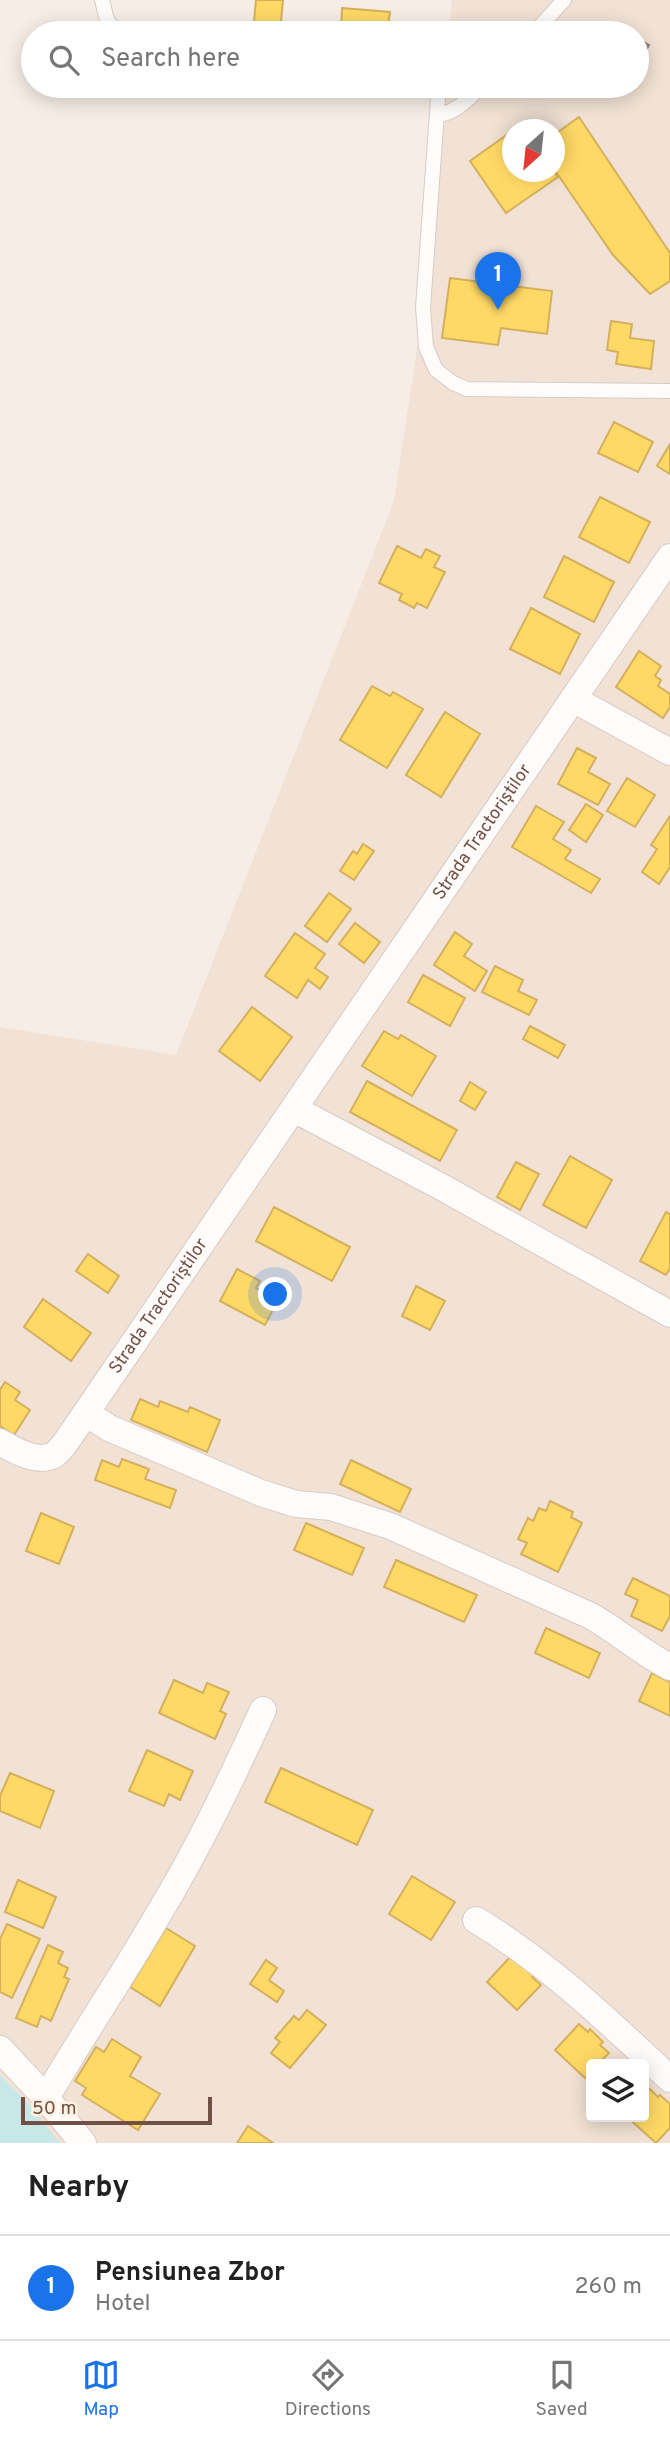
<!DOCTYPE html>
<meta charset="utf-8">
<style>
body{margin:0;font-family:Overpass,sans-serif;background:#f2f2f2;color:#222}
.controls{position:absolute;right:21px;bottom:21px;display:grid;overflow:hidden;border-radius:7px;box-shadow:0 4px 18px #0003}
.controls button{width:63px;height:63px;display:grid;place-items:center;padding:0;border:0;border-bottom:2px solid #e0e0e0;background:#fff;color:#222;font:35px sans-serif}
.compass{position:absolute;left:502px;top:119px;width:63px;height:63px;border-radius:50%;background:#fff;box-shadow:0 4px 18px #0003;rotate:207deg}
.scale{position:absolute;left:21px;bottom:18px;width:191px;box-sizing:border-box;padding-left:7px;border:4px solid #735046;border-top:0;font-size:19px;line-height:24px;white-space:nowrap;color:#735046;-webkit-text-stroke:5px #fff2e5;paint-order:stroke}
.you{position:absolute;left:276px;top:1295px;width:24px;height:24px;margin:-18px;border:5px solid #fff;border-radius:50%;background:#1a73e8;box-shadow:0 0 0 10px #1a73e833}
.badge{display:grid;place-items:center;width:46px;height:46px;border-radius:50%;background:#1a73e8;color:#fff;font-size:23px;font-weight:700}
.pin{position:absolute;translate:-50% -58px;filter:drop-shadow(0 2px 4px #0008)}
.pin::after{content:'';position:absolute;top:37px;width:24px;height:21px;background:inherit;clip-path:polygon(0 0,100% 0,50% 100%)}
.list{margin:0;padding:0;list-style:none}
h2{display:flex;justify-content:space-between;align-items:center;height:91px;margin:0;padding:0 28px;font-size:30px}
h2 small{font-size:23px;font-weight:400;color:#767676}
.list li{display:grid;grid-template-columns:46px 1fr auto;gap:21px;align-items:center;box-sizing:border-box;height:105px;padding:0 28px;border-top:2px solid #e0e0e0}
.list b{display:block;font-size:26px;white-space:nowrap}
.list p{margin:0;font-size:23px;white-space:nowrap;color:#767676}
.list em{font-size:23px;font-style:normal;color:#767676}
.icon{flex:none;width:38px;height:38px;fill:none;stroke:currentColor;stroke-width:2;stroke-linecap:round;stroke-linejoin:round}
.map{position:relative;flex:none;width:670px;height:2143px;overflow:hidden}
.search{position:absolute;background:#fff;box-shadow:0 4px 18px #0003;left:21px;right:21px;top:21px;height:77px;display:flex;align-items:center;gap:18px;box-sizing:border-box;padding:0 24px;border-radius:38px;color:#767676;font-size:26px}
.sheet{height:196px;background:#fff}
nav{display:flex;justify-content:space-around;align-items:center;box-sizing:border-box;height:98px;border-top:2px solid #e0e0e0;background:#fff;font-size:19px;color:#767676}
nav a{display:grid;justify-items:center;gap:4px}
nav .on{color:#1a73e8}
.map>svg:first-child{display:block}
.residential{fill:#f2e2d5;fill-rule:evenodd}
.water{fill:#c7e8e6}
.homes{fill:#ffd966;stroke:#d5b05c;stroke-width:2}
.industry{fill:#999;stroke:#8e8380;stroke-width:2}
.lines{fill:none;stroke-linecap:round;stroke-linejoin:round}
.lane-casing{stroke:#d7cbc4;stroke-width:16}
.street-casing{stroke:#d7cbc4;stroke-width:28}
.lane{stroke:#fefcfb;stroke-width:14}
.street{stroke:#fefcfb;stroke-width:26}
.labels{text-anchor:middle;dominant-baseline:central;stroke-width:7;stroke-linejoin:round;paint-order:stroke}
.street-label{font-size:18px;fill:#735046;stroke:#fff2e5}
</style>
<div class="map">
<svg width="670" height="2143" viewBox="0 0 670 2143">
<rect width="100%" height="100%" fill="#f6eee6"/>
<path class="residential" d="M452 0H670V2143H60L29 2104 0 2075V1027L176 1055 394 501 420 329 444 86H637V33H449ZM512 130H554V172H512ZM591 2064H644V2117H591Z"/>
<path class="water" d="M0 2075 29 2104 60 2143H0Z"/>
<g class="homes">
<path d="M256 0H283L280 33H253Z"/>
<path d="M342 8 390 12 387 33 341 31Z"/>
<path d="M579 117 670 253V281L650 294 613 255 554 169V135Z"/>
<path d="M508 134 512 141V172H554L558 177 506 213 470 161Z"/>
<path d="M450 278 552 291 547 334 501 328 498 345 442 338Z"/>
<path d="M611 321 632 324 630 338 654 341 651 369 616 364 618 352 607 350Z"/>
<path d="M614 422 653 442 638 472 598 453Z"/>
<path d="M670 444V474L657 466Z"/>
<path d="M600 497 650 522 629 563 579 537Z"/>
<path d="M397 546 421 558 426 549 440 556 434 567 445 572 427 608 417 603 414 608 399 600 402 594 379 583Z"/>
<path d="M564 556 614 582 594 622 544 597Z"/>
<path d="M531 608 580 634 560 674 510 649Z"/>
<path d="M639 651 661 666 655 676 661 680 658 686 670 694V707L663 718 616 687Z"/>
<path d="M372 686 390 696 393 692 423 709 387 768 340 740Z"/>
<path d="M445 712 480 734 441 797 406 775Z"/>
<path d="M577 748 596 758 588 772 610 784 598 805 558 784Z"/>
<path d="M627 778 655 795 635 827 607 811Z"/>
<path d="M586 804 603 815 586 842 569 830Z"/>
<path d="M536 806 564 822 553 839 571 850 565 859 600 879 591 893 512 847Z"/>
<path d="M670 816V867L659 884 642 872 657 849 651 845Z"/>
<path d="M363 844 374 851 354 880 340 871 353 851 357 854Z"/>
<path d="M329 893 351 909 327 942 305 926Z"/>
<path d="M355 923 380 942 364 963 339 944Z"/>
<path d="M455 932 472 944 464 956 487 971 475 991 434 965Z"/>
<path d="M295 933 325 954 315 968 328 977 320 989 308 980 297 998 265 976Z"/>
<path d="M495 966 523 980 518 991 537 1000 529 1015 482 992Z"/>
<path d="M423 975 465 998 450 1026 408 1002Z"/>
<path d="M252 1007 292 1037 260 1081 219 1051Z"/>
<path d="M530 1026 565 1045 558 1058 523 1039Z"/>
<path d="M384 1031 398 1039 401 1035 436 1056 412 1096 362 1066Z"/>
<path d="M367 1081 457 1130 440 1161 350 1112Z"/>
<path d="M470 1082 486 1092 475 1110 460 1101Z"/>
<path d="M570 1156 612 1180 586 1228 543 1205Z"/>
<path d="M516 1162 539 1174 520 1210 497 1197Z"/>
<path d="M274 1207 350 1247 332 1281 256 1241Z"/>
<path d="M666 1212 670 1214V1268L666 1275 640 1261Z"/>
<path d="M88 1254 119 1276 108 1293 76 1271Z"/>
<path d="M237 1269 260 1281 256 1288 278 1300 265 1325 220 1301Z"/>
<path d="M416 1286 445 1301 430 1330 402 1316Z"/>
<path d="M43 1299 91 1333 71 1361 24 1327Z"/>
<path d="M5 1382 20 1392 15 1400 30 1410 14 1435 0 1426V1390Z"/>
<path d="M140 1399 158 1407 160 1401 188 1412 190 1407 220 1420 207 1452 131 1420Z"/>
<path d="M122 1459 149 1469 145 1479 176 1490 170 1508 95 1480 102 1460 119 1467Z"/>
<path d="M351 1460 411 1489 400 1512 340 1484Z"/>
<path d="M550 1501 573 1512 571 1517 582 1523 558 1572 521 1554 527 1543 518 1539 528 1518 533 1521 539 1508 546 1511Z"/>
<path d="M41 1513 74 1527 59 1564 26 1551Z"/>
<path d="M306 1523 364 1548 352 1575 294 1550Z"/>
<path d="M396 1560 477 1595 464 1622 384 1587Z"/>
<path d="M633 1578 670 1596V1616L662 1631 631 1616 638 1600 625 1594Z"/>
<path d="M546 1628 600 1653 589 1678 535 1653Z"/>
<path d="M652 1673 670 1682V1716L639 1701Z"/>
<path d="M174 1680 203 1693 207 1683 229 1692 220 1711 226 1714 215 1739 159 1713Z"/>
<path d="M147 1750 193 1771 180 1800 169 1794 164 1806 129 1791Z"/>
<path d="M281 1768 373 1810 357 1845 265 1802Z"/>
<path d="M10 1773 54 1791 40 1828 0 1811V1796Z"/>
<path d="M412 1876 455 1902 431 1940 389 1914Z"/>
<path d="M18 1880 56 1897 43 1928 5 1912Z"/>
<path d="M7 1924 40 1939 12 1998 0 1992V1939Z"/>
<path d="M166 1928 195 1946 160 2006 130 1987Z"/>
<path d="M48 1945 63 1952 58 1963 68 1968 64 1977 69 1979 51 2021 41 2016 37 2027 16 2018Z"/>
<path d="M511 1956 535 1974 532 1977 541 1985 517 2010 487 1982Z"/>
<path d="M266 1960 277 1968 269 1980 284 1991 277 2002 250 1984Z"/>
<path d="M307 2010 326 2025 290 2068 271 2053 280 2042 275 2038 294 2016 299 2020Z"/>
<path d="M579 2024 588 2032 590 2029 603 2042 600 2045 609 2053 598 2064H591V2071L585 2078 555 2050Z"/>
<path d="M112 2039 141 2057 130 2076 160 2094 138 2130 82 2095 86 2088 75 2081 96 2047 104 2052Z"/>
<path d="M650 2089 658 2097 660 2095 670 2104V2128L656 2143 627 2117H644V2096Z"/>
<path d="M248 2126 273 2143H237Z"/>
</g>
<path class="industry" d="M637 38 649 45 637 65Z"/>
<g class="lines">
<g class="lane-casing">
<g id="lane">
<path d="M102 0 107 20 117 33"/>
<path d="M534 33 564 0"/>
<path d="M435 86 438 99 423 307 426 347 436 370 453 383 467 389 670 391"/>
<path d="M437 115C455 114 469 98 482 86"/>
</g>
</g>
<g class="street-casing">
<g id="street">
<path d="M573 699 670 752"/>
<path d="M294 1109 438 1185 670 1314"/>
<path d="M86 1413 109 1428 261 1493 296 1504 331 1507 390 1526 591 1616C619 1632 642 1653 670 1667"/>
<path id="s1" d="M0 1442C14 1450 37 1464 54 1455 58 1452 63 1446 66 1442L670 557"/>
<path d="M476 1920C548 1963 609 2022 670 2079"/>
<path d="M0 2049 46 2098 83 2143"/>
<path d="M46 2098C82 2036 122 1977 158 1915 198 1849 231 1780 263 1710"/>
</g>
</g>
<use href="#lane" class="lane"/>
<use href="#street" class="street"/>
</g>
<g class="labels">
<g class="street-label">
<text stroke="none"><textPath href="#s1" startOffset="814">Strada Tractoriștilor</textPath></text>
<text stroke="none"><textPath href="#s1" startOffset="240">Strada Tractoriștilor</textPath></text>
</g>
</g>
</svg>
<div class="controls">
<button><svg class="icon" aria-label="layers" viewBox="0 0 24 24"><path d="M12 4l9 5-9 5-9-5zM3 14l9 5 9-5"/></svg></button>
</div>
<svg class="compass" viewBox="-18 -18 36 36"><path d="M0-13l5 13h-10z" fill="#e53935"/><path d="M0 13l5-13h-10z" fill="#767676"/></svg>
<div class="scale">50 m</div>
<div class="you"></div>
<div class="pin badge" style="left:498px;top:310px">1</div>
<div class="search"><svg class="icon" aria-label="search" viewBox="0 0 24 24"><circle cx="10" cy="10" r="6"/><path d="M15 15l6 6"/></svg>Search here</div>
</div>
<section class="sheet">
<h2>Nearby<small></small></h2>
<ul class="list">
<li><span class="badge">1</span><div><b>Pensiunea Zbor</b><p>Hotel</p></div><em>260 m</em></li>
</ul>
</section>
<nav>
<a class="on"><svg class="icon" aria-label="map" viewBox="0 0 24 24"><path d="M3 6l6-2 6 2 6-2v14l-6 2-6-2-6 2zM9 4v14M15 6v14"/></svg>Map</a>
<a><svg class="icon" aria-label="directions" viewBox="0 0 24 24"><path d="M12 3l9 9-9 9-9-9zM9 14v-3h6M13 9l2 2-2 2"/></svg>Directions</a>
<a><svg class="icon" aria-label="saved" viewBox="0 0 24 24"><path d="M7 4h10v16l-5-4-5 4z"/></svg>Saved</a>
</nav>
